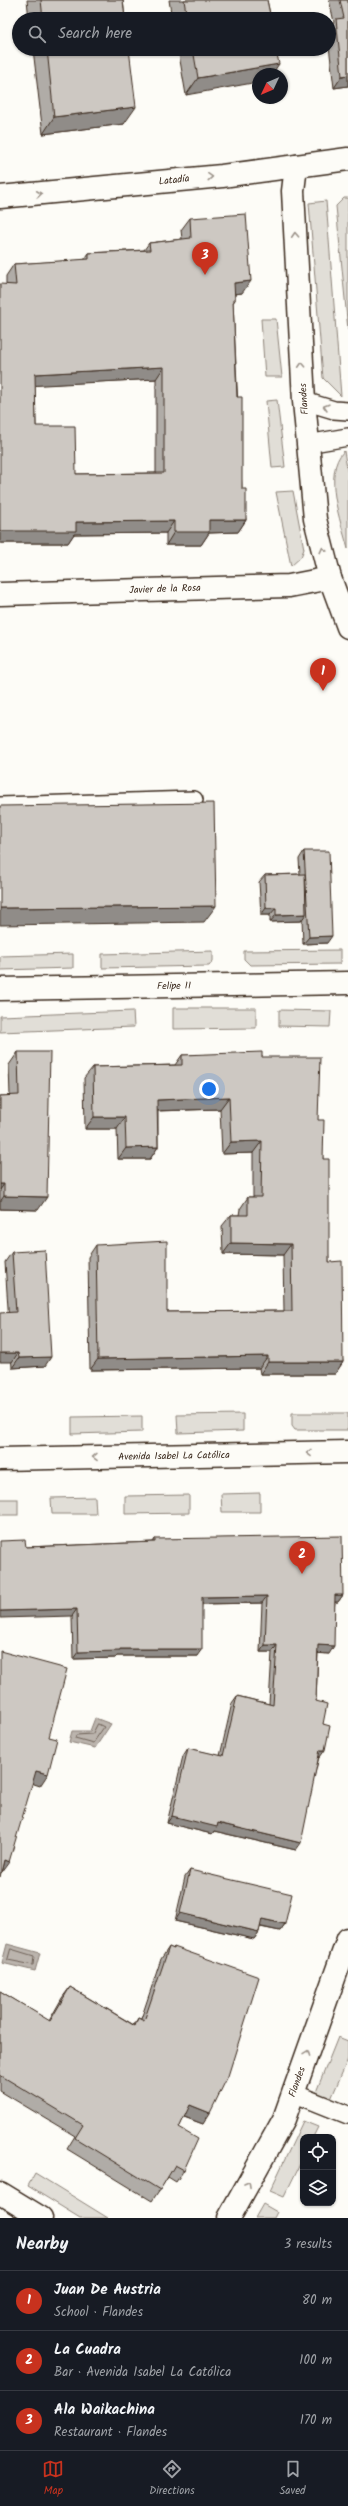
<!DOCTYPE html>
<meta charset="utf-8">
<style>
body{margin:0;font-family:Kalam,sans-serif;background:#242831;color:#f1f3f6}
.controls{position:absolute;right:12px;bottom:12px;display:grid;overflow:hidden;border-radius:8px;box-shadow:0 1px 3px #0004}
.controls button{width:36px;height:36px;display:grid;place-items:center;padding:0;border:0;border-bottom:1px solid #363941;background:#171b24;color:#f1f3f6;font:20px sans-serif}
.compass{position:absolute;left:252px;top:68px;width:36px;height:36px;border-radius:50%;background:#171b24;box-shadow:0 1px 3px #0004;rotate:226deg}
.you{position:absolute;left:209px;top:1089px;width:14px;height:14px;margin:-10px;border:3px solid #fff;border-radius:50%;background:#1a73e8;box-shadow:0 0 0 6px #1a73e833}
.badge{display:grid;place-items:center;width:26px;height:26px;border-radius:50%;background:#c8321e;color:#fff;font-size:13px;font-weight:700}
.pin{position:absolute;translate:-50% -33px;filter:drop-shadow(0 1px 2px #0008)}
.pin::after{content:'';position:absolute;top:21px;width:14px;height:12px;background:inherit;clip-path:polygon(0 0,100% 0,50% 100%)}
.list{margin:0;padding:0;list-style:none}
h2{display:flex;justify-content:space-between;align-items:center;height:52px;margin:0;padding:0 16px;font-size:17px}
h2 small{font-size:13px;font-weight:400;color:#9ea1a6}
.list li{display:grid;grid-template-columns:26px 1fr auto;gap:12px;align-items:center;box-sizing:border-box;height:60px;padding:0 16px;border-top:1px solid #363941}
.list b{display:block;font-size:15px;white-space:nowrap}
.list p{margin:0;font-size:13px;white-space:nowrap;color:#9ea1a6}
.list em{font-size:13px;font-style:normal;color:#9ea1a6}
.icon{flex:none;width:22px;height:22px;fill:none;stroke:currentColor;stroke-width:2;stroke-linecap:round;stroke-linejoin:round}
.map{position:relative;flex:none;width:348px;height:2218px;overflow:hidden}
.search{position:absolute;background:#171b24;box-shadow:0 1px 3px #0004;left:12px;right:12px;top:12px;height:44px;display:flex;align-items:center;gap:10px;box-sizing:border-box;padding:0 14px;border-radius:22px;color:#9ea1a6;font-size:15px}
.sheet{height:232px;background:#171b24}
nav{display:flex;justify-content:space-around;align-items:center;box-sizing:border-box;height:56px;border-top:1px solid #363941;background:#171b24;font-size:11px;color:#9ea1a6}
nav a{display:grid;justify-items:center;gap:2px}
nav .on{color:#c8321e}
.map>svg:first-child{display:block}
.green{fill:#e1ded7;stroke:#8e847a}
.water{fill:#bbb4ad;stroke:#887d74}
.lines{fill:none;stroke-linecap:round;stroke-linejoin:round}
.shore{stroke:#6e6157;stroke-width:1}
.service-casing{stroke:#3b2a1e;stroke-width:20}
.minor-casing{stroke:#3b2a1e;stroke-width:25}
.tertiary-casing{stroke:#3b2a1e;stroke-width:25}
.secondary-casing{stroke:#3b2a1e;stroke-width:25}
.service{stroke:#fdfcf7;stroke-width:17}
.minor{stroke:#fdfcf7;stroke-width:22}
.tertiary{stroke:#fdfcf7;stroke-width:22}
.secondary{stroke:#fdfcf7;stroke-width:22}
.wall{fill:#b0aca7;stroke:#3b2a1e;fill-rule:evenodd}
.shaded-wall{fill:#908c88;stroke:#3b2a1e}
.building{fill:#cdc8c2;stroke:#3b2a1e;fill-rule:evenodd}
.oneway{stroke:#9c938a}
.labels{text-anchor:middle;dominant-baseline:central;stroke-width:4;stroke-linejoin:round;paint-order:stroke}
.street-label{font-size:10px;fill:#3b2a1e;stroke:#fdfcf7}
</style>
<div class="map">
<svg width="348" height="2218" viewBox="0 0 348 2218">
<rect width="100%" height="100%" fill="#fdfcf7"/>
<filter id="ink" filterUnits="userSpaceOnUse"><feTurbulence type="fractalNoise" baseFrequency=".025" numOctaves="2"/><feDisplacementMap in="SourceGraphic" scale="8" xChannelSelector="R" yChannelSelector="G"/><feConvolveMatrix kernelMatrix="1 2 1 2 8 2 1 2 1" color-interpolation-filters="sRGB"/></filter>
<g filter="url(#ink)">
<g class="green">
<path d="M344 198H348V330L336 206Z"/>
<path d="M326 201 341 396 323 378 309 203Z"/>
<path d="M261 319H276L282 377H265Z"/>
<path d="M277 400 285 467 272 468 266 401Z"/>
<path d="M344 451 348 475V549C341 522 322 473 344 451Z"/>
<path d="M293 491 304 549 301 557 291 566 276 492Z"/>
<path d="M340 950V964L250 965 244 959V951Z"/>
<path d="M213 951V961L209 966 102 968V954Z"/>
<path d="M73 954V968L0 970V956Z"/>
<path d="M173 1008H256V1028L173 1029Z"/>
<path d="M279 1010 331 1011 330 1027 279 1026Z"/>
<path d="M133 1011 134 1027 0 1032V1016Z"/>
<path d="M292 1413H348V1430H295L292 1426Z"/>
<path d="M243 1414V1431L178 1433 177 1415Z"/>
<path d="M142 1416V1432L72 1434V1417Z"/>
<path d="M260 1493V1512H222L221 1494Z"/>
<path d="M189 1495V1513L125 1514V1496Z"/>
<path d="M95 1497 96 1514H52L51 1498Z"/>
<rect x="0" y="1499" width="18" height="16"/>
<path d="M338 2037 348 2041V2059L331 2099 316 2092Z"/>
<path d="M303 2121 318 2127 313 2137H303V2158L284 2197 270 2191Z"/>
<path d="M35 2173 108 2218H80L28 2186Z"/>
<path d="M263 2204 277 2212 274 2218H255Z"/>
</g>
<g class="water">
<path d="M95 1718 111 1724 95 1748 69 1742 72 1731H90Z"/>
<path d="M7 1944 40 1953 35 1971 2 1963Z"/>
</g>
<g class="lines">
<g class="shore">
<path d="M98 1724 104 1727 93 1743 75 1738 76 1735 92 1734Z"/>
<path d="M11 1949 34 1956 33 1965 8 1960Z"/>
</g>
<g class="service-casing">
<g id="service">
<path d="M304 401 334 410 348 411"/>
<path d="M307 444 348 437"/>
<path d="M0 806 194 800"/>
<path d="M293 2093 348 2115"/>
</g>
</g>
<g class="minor-casing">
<g id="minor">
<path d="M0 594 289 586 330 578"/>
<path d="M0 989 348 983"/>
<path d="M0 2193 41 2218"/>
</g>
</g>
<g class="tertiary-casing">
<g id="tertiary">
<path d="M296 166 293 191 304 401 315 519 330 578 348 627"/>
<path d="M0 197 222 176 348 159"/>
<path d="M229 2218 284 2119 348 1939"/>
</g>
</g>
<g class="secondary-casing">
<path id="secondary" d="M0 1459 348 1452"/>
</g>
<use href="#service" class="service"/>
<use href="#minor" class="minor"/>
<use href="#tertiary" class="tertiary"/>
<use href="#secondary" class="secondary"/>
</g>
<g class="wall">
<path d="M27 0H123L125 19H29Z"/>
<path d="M169 0H267L271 19H172Z"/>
<path d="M329 0H348V86L334 88 329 46V29L334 22Z"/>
<path d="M33 49H129L124 124 43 134Z"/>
<path d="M178 49H276L186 95Z"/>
<path d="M190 218 242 293 235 294V300L233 303 242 489 246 520 238 532 209 533 201 545H166V533L74 534 68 543H0L6 285V276L14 264 84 260 89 253 144 250 149 243 182 239 181 230ZM156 379V473L76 474 36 426 35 385Z"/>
<path d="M304 851 327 943 303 944 302 919 301 921 270 922V915H261L259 882 265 875 300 874 299 859Z"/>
<path d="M18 1052 38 1210 0 1209V1096H10L9 1065Z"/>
<path d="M182 1055 262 1057 318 1120 323 1159 329 1262 343 1362 335 1374H260L259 1368 90 1370 88 1257 96 1245 167 1312 284 1311 283 1255 223 1254 222 1226 231 1215H239L240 1209 248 1197H253V1153L222 1154 220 1109 158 1111V1147L150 1159H118L117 1129H85L84 1078 93 1067 175 1065Z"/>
<path d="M12 1252 45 1366 12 1368 5 1262Z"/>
<path d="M155 1539 343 1595 338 1602H335L329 1654 318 1653 316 1701 323 1724 320 1757H319L296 1850 214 1831 212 1834 167 1823 183 1756 188 1748 220 1756 232 1703 237 1696 269 1704 272 1652H260L262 1603 202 1604 197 1656H117L115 1658 73 1659 72 1616 26 1547 153 1542Z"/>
<path d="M190 1870 285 1924 280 1931 260 1927 259 1932 254 1939 175 1921 185 1877Z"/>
<path d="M169 1947 173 1949 174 1947 203 2124 184 2117 179 2128 184 2170 176 2182 168 2177 152 2201 67 2149 75 2136 0 2091V1991L49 2021 62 1998 70 1987 134 2025 138 2018 141 2019 161 1959Z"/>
</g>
<g class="shaded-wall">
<path d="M279 64 272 74H258V82L186 95 198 78Z"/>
<path d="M348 75V86L334 88 342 76Z"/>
<path d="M136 107 124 124 43 134 54 117Z"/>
<path d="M251 281 242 293 225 295 234 283Z"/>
<path d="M164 367 156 379 26 386 35 374Z"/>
<path d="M209 520H246L238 532 209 533 201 545H166L174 532Z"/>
<path d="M174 521 166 533 74 534 68 543H0V531L76 522Z"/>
<path d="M216 906 204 922 0 925V908Z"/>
<path d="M266 908H276L270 915H261Z"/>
<path d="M306 914 301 921 270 922 276 915Z"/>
<path d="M332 936 327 943 303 944 309 937Z"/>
<path d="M229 1097 220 1109 149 1111 157 1100Z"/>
<path d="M94 1117H125L117 1129H85Z"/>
<path d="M262 1141 253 1153 222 1154 231 1142Z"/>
<path d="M158 1147 150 1159H118L126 1148Z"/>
<path d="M0 1184H4L0 1190Z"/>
<path d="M4 1196 47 1197 38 1210 0 1209V1202Z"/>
<path d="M231 1243 291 1244 283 1255 223 1254Z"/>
<path d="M0 1353H18L12 1362H0Z"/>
<path d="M268 1356 259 1368 90 1370 98 1359Z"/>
<path d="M51 1357 45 1366 12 1368 19 1358Z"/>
<path d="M268 1362H343L335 1374H260Z"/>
<path d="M335 1595H343L338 1602H330Z"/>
<path d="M267 1596 262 1603 197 1604 202 1597Z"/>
<path d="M77 1609 72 1616 0 1618V1611Z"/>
<path d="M265 1645H277L272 1652H260Z"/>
<path d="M318 1645 334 1646 329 1654 313 1653Z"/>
<path d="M120 1649H202L197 1656H117L115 1658 73 1659 78 1652Z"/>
<path d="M320 1750H325L320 1757H315Z"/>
<path d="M36 1771 48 1774 40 1786 28 1782Z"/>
<path d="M172 1816 218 1823 301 1843 296 1850 214 1831 212 1834 167 1823Z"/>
<path d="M4 1860 9 1862 1 1873Z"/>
<path d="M180 1913 259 1932 254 1939 175 1921Z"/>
<path d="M262 1919 285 1924 280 1931 257 1926Z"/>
<path d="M190 2105 210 2113 203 2124 182 2116Z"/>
</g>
<g class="building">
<path d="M41 0H123L125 19H43Z"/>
<path d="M184 0H267L271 19H187Z"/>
<path d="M340 0H348V75L342 76 336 19 344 18Z"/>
<path d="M47 49H129L136 107 54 117Z"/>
<path d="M193 49H276L279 64 198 78Z"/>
<path d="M246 214 251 281 234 283 235 300H233L237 397H242V489H246V520H209V532H174V521L76 522V531H0V284L16 285 14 264 89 259V253L150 250 149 243 191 238 190 218ZM164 367V473L76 474 75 426H36L35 374Z"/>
<path d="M214 803 216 906 0 908V806Z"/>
<path d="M304 851H329L332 936 309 937Z"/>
<path d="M305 874 306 914 276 915V908H266L265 875Z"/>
<path d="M18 1052H50L47 1197 4 1196V1184H0V1096L19 1095Z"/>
<path d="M262 1052V1057H320L318 1120H324L323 1159H329V1262L342 1261 343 1362H268V1356L98 1359 96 1245 167 1241V1312L292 1311 291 1244 231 1243V1215H248V1197H261L262 1141 231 1142 229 1097 157 1100 158 1147 126 1148 125 1117H94L93 1067 182 1065V1055Z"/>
<path d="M45 1250 51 1357 19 1358 18 1353H0V1313L16 1312 12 1252Z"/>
<path d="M342 1536 343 1595H335L334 1646 318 1645 316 1701 327 1704 323 1724 330 1726 325 1750H320L301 1843 218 1823 217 1827 172 1816 188 1748 223 1756 237 1696 273 1705 277 1645H265L267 1596 202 1597V1649H120V1651L78 1652 77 1609 0 1611V1541L25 1540 26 1547 155 1542V1539Z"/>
<path d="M0 1651 67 1669 49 1737 57 1739 48 1774 36 1771 9 1862 4 1860 0 1877Z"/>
<path d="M190 1870 292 1894 285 1924 262 1919 259 1932 180 1913Z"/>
<path d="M169 1947 174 1949V1947L259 1977 228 2076 210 2113 190 2105 179 2128 198 2139 184 2170 175 2165 160 2190 75 2138 83 2125 0 2075V1991L50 2021 70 1987 135 2026 138 2018 144 2021Z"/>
</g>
<defs><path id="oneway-chevron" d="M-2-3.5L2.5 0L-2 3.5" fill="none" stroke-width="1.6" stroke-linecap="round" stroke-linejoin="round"/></defs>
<g class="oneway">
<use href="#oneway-chevron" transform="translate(210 177) rotate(-3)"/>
<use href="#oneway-chevron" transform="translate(39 194) rotate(-6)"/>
<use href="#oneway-chevron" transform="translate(295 235) rotate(-93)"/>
<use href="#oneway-chevron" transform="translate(302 365) rotate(-93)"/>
<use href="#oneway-chevron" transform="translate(326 407) rotate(-164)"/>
<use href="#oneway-chevron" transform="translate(323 550) rotate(-104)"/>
<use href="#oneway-chevron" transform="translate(309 1453) rotate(179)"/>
<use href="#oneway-chevron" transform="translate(95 1457) rotate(179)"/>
<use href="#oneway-chevron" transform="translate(307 2053) rotate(-70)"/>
<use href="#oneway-chevron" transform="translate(248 2184) rotate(-61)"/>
</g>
</g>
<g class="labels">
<g class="street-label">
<text transform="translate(174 180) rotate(-6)">Latadía</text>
<text transform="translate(304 399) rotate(-94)">Flandes</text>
<text transform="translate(165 589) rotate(-2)">Javier de la Rosa</text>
<text transform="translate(174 986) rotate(-1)">Felipe II</text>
<text transform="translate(174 1456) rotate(-1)">Avenida Isabel La Católica</text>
<text transform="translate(297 2082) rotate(-70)">Flandes</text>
</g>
</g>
</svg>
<div class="controls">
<button><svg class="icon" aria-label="locate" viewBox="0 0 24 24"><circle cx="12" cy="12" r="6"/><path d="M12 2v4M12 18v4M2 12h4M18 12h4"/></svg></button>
<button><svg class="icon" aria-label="layers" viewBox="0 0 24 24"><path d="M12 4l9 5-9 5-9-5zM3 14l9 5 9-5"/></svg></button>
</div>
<svg class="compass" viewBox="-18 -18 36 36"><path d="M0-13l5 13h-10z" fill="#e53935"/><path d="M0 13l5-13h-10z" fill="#9ea1a6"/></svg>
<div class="you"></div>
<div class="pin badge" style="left:323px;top:691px">1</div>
<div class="pin badge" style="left:302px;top:1574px">2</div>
<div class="pin badge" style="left:205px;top:275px">3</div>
<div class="search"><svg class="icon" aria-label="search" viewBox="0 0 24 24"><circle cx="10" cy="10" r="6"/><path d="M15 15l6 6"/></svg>Search here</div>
</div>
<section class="sheet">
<h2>Nearby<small>3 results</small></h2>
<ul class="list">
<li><span class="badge">1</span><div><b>Juan De Austria</b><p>School · Flandes</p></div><em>80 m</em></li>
<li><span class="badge">2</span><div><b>La Cuadra</b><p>Bar · Avenida Isabel La Católica</p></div><em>100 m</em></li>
<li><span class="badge">3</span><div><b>Ala Waikachina</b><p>Restaurant · Flandes</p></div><em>170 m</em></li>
</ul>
</section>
<nav>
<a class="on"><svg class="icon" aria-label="map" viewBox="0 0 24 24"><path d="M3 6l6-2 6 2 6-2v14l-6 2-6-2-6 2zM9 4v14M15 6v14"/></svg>Map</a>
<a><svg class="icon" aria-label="directions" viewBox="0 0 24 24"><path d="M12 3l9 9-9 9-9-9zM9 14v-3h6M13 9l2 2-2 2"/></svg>Directions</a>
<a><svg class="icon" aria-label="saved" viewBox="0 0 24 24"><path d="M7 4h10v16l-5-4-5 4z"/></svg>Saved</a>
</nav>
